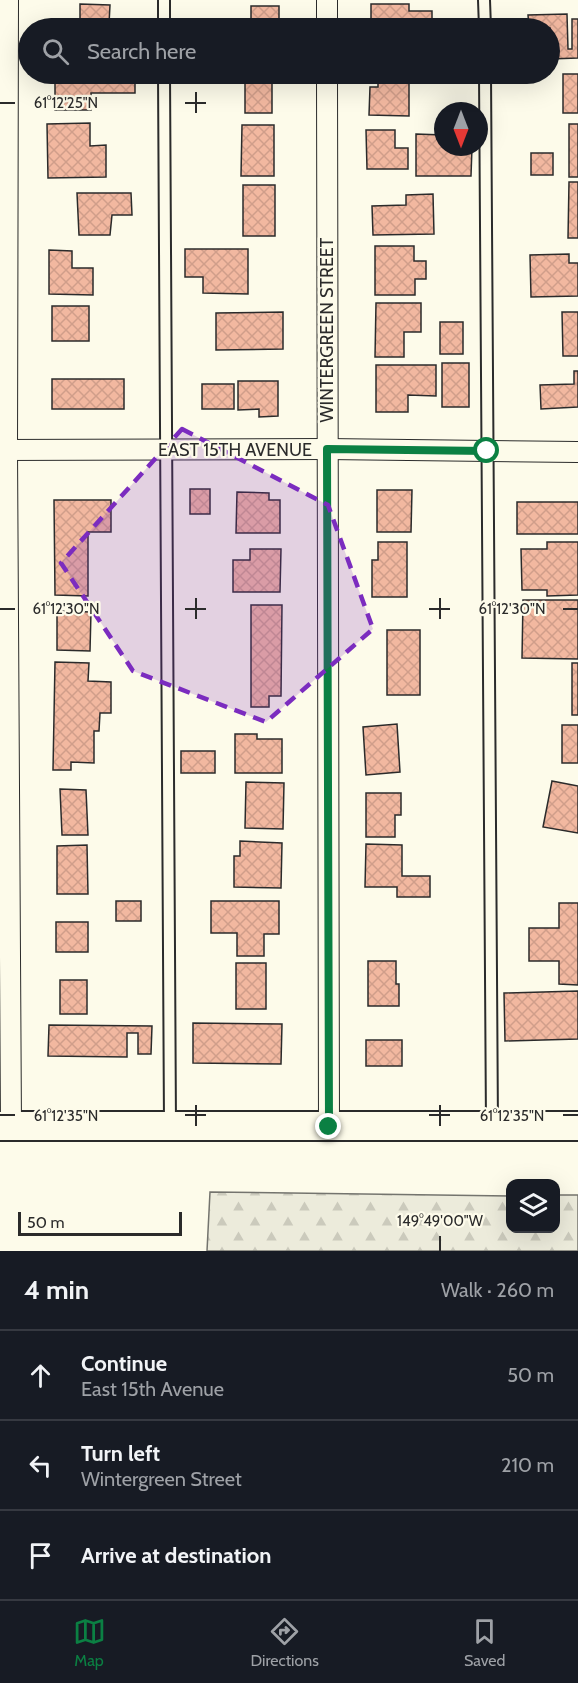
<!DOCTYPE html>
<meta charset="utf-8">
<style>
body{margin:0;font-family:Cabin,sans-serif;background:#20242c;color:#f1f3f6}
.controls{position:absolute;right:18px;bottom:18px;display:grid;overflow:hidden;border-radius:12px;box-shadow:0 6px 24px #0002}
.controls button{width:54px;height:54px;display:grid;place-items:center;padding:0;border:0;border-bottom:2px solid #363941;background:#171b24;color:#f1f3f6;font:30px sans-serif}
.compass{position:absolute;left:434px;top:102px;width:54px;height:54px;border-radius:50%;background:#171b24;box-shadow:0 6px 24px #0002;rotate:180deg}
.scale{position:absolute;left:18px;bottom:15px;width:164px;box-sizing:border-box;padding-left:6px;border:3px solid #2b2b2b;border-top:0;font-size:16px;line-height:21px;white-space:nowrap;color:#2b2b2b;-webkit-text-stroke:4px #fdfbea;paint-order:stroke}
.stop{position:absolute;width:18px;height:18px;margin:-14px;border:4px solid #0b8043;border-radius:50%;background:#fff}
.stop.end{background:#0b8043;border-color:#fff;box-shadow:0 2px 6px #0008}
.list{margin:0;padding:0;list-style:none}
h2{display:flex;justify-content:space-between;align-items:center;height:78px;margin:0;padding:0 24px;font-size:26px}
h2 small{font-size:20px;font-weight:400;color:#9ea1a6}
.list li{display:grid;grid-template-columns:39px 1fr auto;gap:18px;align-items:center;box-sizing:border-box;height:90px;padding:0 24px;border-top:2px solid #363941}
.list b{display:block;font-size:22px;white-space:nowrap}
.list p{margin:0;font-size:20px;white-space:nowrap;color:#9ea1a6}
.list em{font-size:20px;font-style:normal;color:#9ea1a6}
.icon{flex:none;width:33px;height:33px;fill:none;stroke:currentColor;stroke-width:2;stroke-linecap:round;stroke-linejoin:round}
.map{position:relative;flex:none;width:578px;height:1251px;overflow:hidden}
.search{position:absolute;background:#171b24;box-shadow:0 6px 24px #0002;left:18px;right:18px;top:18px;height:66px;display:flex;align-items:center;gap:15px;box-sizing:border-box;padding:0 21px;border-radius:33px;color:#9ea1a6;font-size:22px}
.sheet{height:348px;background:#171b24}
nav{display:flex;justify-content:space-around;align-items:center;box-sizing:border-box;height:84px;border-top:2px solid #363941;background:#171b24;font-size:16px;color:#9ea1a6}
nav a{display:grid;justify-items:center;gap:3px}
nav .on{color:#0b8043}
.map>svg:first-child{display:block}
.forest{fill:url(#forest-firs);stroke:#74746e;stroke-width:1.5}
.building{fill:url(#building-cross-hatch);stroke:#2b2b2b;stroke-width:1.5}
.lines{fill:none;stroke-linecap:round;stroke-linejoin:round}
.service-casing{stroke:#2b2b2b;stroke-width:14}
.minor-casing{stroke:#2b2b2b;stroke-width:22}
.secondary-casing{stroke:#2b2b2b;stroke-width:32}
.service{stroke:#fdfbea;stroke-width:10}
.minor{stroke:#fdfbea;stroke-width:20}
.secondary{stroke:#fdfbea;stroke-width:28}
.route{stroke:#0b8043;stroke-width:8}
.marked{fill:#7b2cbf;fill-opacity:0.2;stroke:#7b2cbf;stroke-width:4.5;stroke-dasharray:12 8;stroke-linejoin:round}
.ticks{fill:none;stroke:#2b2b2b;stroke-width:2}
.labels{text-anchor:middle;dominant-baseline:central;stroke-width:4.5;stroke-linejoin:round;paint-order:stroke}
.street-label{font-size:18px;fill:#2b2b2b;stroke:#fdfbea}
.ticks-label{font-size:15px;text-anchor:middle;fill:#2b2b2b;stroke:#fdfbea;stroke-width:4.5;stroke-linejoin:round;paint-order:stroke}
</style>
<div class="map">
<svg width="578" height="1251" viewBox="0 0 578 1251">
<defs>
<pattern id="forest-firs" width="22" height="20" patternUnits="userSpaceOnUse" patternTransform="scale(1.5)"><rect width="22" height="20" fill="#ecebdb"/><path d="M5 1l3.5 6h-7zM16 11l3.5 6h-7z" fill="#cbcabc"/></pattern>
<pattern id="building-cross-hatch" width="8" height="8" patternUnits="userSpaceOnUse" patternTransform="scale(1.5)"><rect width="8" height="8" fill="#f2b8a0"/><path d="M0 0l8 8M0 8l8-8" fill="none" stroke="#d09e8a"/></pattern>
</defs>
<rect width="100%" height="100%" fill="#fdfbea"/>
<path class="forest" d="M210 1192 510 1196V1228H556V1195H578V1251H207Z"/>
<g class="building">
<path d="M80 4 110 5 109 24H100L99 28H61V23H80Z"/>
<path d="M371 4H409V11H432V28H371Z"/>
<path d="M251 6H279V28H222V25H251Z"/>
<path d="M567 14 568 49H572V19H578V58L550 59V28H529L528 15Z"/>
<path d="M55 74H135V93H91V110H55Z"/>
<rect x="245" y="74" width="27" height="39"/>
<path d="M378 74H409V116L369 115 370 87H378Z"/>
<rect x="563" y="74" width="15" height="39"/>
<path d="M90 123V146L106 145V177L48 178 47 124Z"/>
<rect x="569" y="124" width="9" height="53"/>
<path d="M242 125H274V176H241Z"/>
<path d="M366 130H395V148H408V169H367Z"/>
<path d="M416 134 443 135V147H472L471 176H416Z"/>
<rect x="531" y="153" width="22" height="22"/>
<path d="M569 182H578V238H568Z"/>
<rect x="243" y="185" width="32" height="51"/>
<path d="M77 193H131L132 215H112L110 235H79Z"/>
<path d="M433 194 434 234 373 235 372 206 406 205V195Z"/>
<path d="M375 246H414V261H426V279H415V295H375Z"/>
<path d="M185 249H248V294L203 293V277H185Z"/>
<path d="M49 250 72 251V268H93V295L49 294Z"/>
<path d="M569 254V263H578V296L531 297 530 255Z"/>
<path d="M376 303H421V332H404V357H375Z"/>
<rect x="52" y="306" width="37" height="35"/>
<path d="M283 312V349L216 350V313Z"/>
<path d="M562 312H578V356H563Z"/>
<rect x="440" y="322" width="23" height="32"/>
<rect x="442" y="363" width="27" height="44"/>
<path d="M376 365H436V396L408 395V412H376Z"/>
<path d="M574 371H578V407L541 409 540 385 574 384Z"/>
<rect x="52" y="379" width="72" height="30"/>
<path d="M238 381H278V416L259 417V409L238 410Z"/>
<rect x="202" y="384" width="32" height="25"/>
<rect x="190" y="489" width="20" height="25"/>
<path d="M377 490H412L411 532H377Z"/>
<path d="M237 492 269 493V500H280V533H236Z"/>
<path d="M54 500H111V532H88V596L55 595Z"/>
<rect x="517" y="502" width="61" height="32"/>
<path d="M378 542H407V597H372V560H378Z"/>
<path d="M547 542H578V595L547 596V590H522L521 549H547Z"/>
<path d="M250 549H281L280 592H233V560H250Z"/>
<path d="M523 600H578V659L522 658Z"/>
<path d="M251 605H282L281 696H269V707H251Z"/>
<path d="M57 611 91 612 90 651 57 650Z"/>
<rect x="387" y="630" width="33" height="65"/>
<path d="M55 662 89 663 88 681 111 682V713H100L99 731H94V763L71 762V770H53Z"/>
<rect x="572" y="663" width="6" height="52"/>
<path d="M397 724 400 772 366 775 363 727Z"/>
<rect x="562" y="725" width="16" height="38"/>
<path d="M235 734H257V739H282V773H235Z"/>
<rect x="181" y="751" width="34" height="22"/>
<path d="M552 781 578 786V833L543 827Z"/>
<path d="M246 782 284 783 283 829 245 828Z"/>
<path d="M60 789 86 790 88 835H62Z"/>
<path d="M366 793H401V815H395V837H366Z"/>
<path d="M240 841 282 843 281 888 234 887V856H240Z"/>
<path d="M366 844 402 845V876H430V897H397V887H365Z"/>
<path d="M87 845 88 894H57V846Z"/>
<rect x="116" y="901" width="25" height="20"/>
<path d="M211 901H279V934H264V956H237V933H211Z"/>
<path d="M559 903H578V985L559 984V961H529V928H559Z"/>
<rect x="56" y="922" width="32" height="30"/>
<path d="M368 961H396V984H399V1006H368Z"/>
<rect x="236" y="963" width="30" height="46"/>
<rect x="60" y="980" width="27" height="34"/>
<path d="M578 991V1039L505 1041 504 993Z"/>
<path d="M193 1023 282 1024 281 1064 193 1063Z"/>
<path d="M49 1025 152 1026 151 1054H138V1033H127V1057L48 1056Z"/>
<rect x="366" y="1040" width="36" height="26"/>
</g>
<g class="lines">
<g class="service-casing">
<g id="service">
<path d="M164 0V28"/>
<path d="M484 0 485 28"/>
<path d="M164 74 170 1125"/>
<path d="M485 74 492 1126"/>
</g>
</g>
<g class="minor-casing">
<g id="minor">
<path d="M8 0 7 450 11 1126"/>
<path d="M327 0V28"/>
<path d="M327 74 329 1127"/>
<path d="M0 450 327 449 578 452"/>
</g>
</g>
<g class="secondary-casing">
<path id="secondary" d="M0 1126H578"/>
</g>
<use href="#service" class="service"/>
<use href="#minor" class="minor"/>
<use href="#secondary" class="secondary"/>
</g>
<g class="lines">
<path class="route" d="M329 1127 327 449 487 451"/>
</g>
<path class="marked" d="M182 429 328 505 373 629 266 722 133 671 61 563Z"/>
<path class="ticks" d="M196 92V113M0 103H15M185 103H206M196 598V619M440 598V619M0 609H15M185 609H206M429 609H450M563 609H578M196 1105V1126M440 1105V1126M0 1115H15M185 1115H206M429 1115H450M563 1115H578M440 1236V1251"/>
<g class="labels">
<g class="street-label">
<text transform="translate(327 330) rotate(-90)">WINTERGREEN STREET</text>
<text x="235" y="450">EAST 15TH AVENUE</text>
</g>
</g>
<g class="ticks-label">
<text x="66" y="108">61°12'25"N</text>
<text x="66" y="614">61°12'30"N</text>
<text x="512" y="614">61°12'30"N</text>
<text x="512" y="1121">61°12'35"N</text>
<text x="66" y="1121">61°12'35"N</text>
<text x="440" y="1226">149°49'00"W</text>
</g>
</svg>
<div class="controls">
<button><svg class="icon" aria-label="layers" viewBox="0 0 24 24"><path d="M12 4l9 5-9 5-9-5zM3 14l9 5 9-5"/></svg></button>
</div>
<svg class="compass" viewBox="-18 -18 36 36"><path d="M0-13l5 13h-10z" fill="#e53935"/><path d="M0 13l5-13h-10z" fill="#9ea1a6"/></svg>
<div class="scale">50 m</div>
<div class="stop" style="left:487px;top:451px"></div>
<div class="stop end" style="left:329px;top:1127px"></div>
<div class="search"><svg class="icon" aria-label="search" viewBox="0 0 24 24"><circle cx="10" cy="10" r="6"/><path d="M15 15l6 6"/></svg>Search here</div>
</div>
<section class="sheet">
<h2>4 min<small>Walk · 260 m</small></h2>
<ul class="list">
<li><svg class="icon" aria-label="ahead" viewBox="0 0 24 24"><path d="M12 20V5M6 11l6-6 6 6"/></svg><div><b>Continue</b><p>East 15th Avenue</p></div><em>50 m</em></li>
<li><svg class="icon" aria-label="left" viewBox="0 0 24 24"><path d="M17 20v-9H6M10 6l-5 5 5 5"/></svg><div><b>Turn left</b><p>Wintergreen Street</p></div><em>210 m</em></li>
<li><svg class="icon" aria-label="arrive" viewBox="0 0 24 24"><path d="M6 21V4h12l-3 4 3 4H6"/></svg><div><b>Arrive at destination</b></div></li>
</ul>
</section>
<nav>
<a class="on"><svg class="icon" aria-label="map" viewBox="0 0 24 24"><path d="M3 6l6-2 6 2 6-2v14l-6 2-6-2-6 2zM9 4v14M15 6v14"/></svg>Map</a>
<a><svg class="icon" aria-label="directions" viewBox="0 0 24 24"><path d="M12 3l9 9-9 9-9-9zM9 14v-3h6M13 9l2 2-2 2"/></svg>Directions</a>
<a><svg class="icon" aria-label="saved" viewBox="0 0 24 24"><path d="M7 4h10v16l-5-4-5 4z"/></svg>Saved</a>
</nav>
